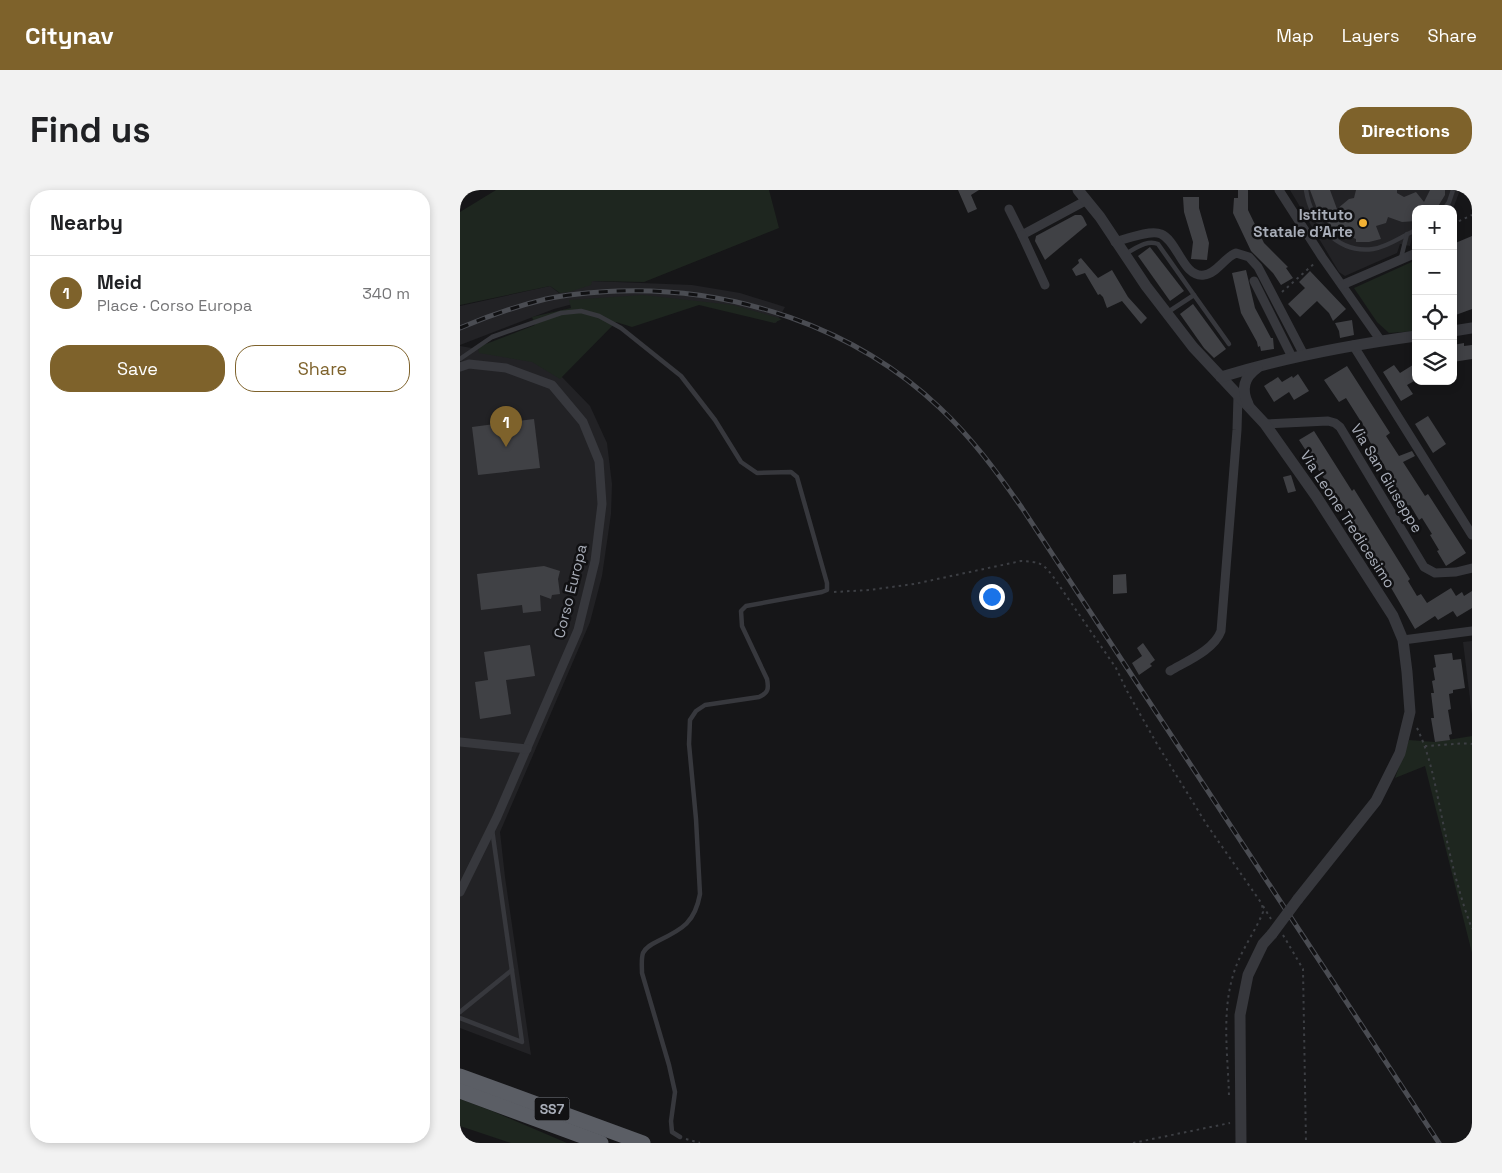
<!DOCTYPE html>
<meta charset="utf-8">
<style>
body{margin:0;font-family:"Space Grotesk",sans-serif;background:#f2f2f2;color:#202124}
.controls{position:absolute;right:15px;top:15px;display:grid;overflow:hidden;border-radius:10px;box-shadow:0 2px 8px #0003}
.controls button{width:45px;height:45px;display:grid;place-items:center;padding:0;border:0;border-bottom:1px solid #e0e0e0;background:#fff;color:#202124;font:25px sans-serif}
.you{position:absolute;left:531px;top:406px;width:18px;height:18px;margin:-12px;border:4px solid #fff;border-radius:50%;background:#1a73e8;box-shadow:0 0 0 8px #1a73e833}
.badge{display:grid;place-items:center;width:32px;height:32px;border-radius:50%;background:#7e622b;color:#fff;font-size:16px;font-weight:700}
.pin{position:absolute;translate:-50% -41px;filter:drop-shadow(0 1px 2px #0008)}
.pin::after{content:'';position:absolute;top:26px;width:18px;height:15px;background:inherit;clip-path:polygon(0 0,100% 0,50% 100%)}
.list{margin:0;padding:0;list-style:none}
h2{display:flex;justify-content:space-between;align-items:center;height:65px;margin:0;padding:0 20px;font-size:21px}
h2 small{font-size:16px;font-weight:400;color:#757577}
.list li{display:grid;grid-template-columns:32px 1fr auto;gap:15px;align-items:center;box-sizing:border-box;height:75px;padding:0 20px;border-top:1px solid #e0e0e0}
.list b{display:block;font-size:19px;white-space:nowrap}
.list p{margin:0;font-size:16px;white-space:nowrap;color:#757577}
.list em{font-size:16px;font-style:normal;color:#757577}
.actions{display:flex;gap:10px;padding:15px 20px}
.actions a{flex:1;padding:11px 0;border:1px solid #7e622b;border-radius:20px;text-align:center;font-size:18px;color:#7e622b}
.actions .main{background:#7e622b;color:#fff}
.icon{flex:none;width:28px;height:28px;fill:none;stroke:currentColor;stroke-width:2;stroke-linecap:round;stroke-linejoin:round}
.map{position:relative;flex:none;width:1012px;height:953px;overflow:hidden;border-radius:20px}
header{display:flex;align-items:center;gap:30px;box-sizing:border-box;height:70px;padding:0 25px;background:#7e622b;color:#fff}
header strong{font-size:24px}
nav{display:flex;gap:28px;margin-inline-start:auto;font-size:18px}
.intro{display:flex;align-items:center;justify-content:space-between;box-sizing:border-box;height:120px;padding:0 30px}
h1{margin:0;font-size:35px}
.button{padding:12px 22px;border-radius:20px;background:#7e622b;color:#fff;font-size:18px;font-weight:700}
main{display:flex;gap:30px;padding:0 30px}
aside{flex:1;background:#fff;border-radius:20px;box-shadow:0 2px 8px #0003}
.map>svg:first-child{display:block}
.built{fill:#222225}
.green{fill:#1e261f}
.building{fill:#404145}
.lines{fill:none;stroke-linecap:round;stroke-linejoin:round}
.path{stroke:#3d3f44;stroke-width:2;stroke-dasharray:2.5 4;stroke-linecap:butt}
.service{stroke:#37383d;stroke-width:4.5}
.minor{stroke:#37383d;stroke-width:9}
.tertiary{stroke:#37383d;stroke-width:11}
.trunk{stroke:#5b5e65;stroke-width:15}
.rail-casing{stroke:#4a4c52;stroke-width:5}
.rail{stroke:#111113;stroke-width:3;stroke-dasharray:9;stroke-linecap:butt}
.tertiary-bridge{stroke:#37383d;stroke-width:11}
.poi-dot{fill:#f2b134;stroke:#111113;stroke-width:2}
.labels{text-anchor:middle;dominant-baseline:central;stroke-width:5;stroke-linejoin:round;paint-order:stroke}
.shield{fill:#111113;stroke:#7b7e86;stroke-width:1}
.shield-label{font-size:14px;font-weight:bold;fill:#a8adb8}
.poi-label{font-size:15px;font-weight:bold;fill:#a8adb8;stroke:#111113;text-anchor:end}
.street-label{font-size:15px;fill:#a8adb8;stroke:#111113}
</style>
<header>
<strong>Citynav</strong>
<nav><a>Map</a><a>Layers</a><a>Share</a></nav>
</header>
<div class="intro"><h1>Find us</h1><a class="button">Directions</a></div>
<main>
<aside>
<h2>Nearby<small></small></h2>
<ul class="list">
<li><span class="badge">1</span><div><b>Meid</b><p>Place · Corso Europa</p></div><em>340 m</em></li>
</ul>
<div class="actions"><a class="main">Save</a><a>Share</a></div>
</aside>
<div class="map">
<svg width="1012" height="953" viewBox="0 0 1012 953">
<rect width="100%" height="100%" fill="#161618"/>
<g class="built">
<path d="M830 0H1000L993 19H956V46L952 48 950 56 940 54 937 63 885 86 879 82Z"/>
<path d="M131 91 232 95 280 103 325 117 316 133 273 120 243 114 128 110 94 119 0 155V116L90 96 99 103Z"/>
<path d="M0 156 65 167 101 186 130 216 147 253 152 294 151 324 142 386 130 432 40 642 45 687 71 865 0 838Z"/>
<path d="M1012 451V525L1003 452Z"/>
</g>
<g class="green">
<path d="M36 0H309L319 38 184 92 132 91 131 95 109 102 100 103 90 96 0 115V22Z"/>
<path d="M956 70V141L929 143 917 132 894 98Z"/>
<path d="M183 105 273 115 322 129 314 133 239 115 172 137 156 132 100 189 72 172 19 163 18 157 75 135 72 127 111 118 109 110Z"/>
<path d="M1012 546V763L965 576 935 588 949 550 975 552Z"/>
<path d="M0 909 32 921 107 953H51L0 936Z"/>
</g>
<g class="building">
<path d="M498 0H519L511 5 517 19 508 23Z"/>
<path d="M778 0H788V20L804 53 828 77 826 78 833 88 821 95 813 83 791 61 773 23 774 8H778Z"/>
<path d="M850 0H870L877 19 889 9 894 8 896 0H937V3L944 7 956 2 964 12 970 0H985V5L977 18 975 16 973 19H956V31L942 32 928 27 926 33 916 36 921 49 909 52H896V49L874 40 859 24Z"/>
<path d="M723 7H739V18L749 53 747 70 731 69 733 52 724 22Z"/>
<path d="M615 25H621L623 27 627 35 585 70 575 51 576 46Z"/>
<path d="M1012 46V119L993 126V54Z"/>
<path d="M690 57 724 101 710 111 678 66Z"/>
<path d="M621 68 638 88 652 80 668 107 687 128 681 134 662 111 647 118 643 107 640 104 638 105 625 83 616 86 612 79 619 73 618 70Z"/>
<path d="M786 80 795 118 811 148H813L814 159 801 161 800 156 798 157 797 152 781 123 772 83Z"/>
<path d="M850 81 886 119 873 131 869 123 857 111 840 127 828 114 845 98 839 92Z"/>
<path d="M733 114 766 159 754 168 744 158 720 124Z"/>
<path d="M892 130 894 145 880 148 879 141 875 133Z"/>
<path d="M1004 153V156L1012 155V169L993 172V155Z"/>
<path d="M956 173V190L947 195 953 204 941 211 923 182 934 175 940 183Z"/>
<path d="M887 176 930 243 926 246 939 266 952 261 955 266 943 272 965 306 968 304 1006 363 986 376 977 361 979 360 970 345 972 344 962 328 959 330 950 315 944 318 925 289 930 286 903 240 905 238 886 208 879 212 864 190Z"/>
<path d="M838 184 849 201 834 210 829 202 814 212 804 196 818 187 822 192 832 186 833 188Z"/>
<path d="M968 226 986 254 973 263 955 234Z"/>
<path d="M74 229 80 278 18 285 12 237Z"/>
<path d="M854 241 892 301 894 299 950 389 948 391 957 406 961 404 967 413 991 398 996 406 1002 402 1004 406 1012 401V418L997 427 993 421 978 430 975 426 955 439 879 308 878 310 839 250Z"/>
<path d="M831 285 836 301 828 303 823 287Z"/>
<path d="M84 376 100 381 98 389 100 404 92 405 91 409 80 405 81 421 63 423 62 415 21 420 17 384Z"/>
<path d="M666 384 667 403 653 404V385Z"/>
<path d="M683 453 695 470 690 474 692 476 679 485 672 473 682 466 677 458Z"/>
<path d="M70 455 75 486 46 490 51 524 20 529 15 492 28 490 24 462Z"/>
<path d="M992 463 993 470 1001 469 1005 498 993 500V503L989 504 991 519 988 520 992 544 989 545 990 550 975 552 971 528H974L971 503H974L972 491 975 490 973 478 976 477 974 465Z"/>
</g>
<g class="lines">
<g class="path">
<path d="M993 34 1012 25"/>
<path d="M822 102 856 72"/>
<path d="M374 402 409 400 454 394 561 371C578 372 582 372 592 385L656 478 667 501 697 554 747 635 802 714 803 722C796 740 784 756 777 774 760 816 768 863 769 907"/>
<path d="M957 538C970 565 975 594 981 623 989 662 998 702 1012 739"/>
<path d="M965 556C974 556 1007 552 1012 554"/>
<path d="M803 716 811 729"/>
<path d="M823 745 843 779 846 953"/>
<path d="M226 949 240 953"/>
<path d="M673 953 770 933"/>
</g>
<g class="service">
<path d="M846 0C851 32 877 64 913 59 928 57 942 46 956 40"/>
<path d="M984 19 989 12 993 0"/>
<path d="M665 64C675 59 687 49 698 54L734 105"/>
<path d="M941 68 947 44"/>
<path d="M708 122 734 105 769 154"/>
<path d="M0 169 32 147 101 123 121 121 139 126 161 138 221 186 255 230 281 272 297 283 331 282 337 287 367 393V400L362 402 286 416 281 421 282 436 307 489C309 499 308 503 299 507L245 515 236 521 230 530 229 554 236 629 240 704C235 732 223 739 198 751 192 754 186 757 183 763 181 769 182 776 182 783L209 875 215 902 211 931 212 942 220 947"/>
<path d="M0 822 52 780"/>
<path d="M0 828 62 852 32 639"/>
</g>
<g class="minor">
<path d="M819 0 862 67 921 151"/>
<path d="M549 19 562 45 627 10"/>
<path d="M562 45 585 95"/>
<path d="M655 52C666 49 691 39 701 44 718 51 723 88 744 85 756 84 765 67 776 63L789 67 798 77 844 165"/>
<path d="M794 91 832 167"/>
<path d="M882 95 956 63"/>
<path d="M893 155 1012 345"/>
<path d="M0 177 9 174 46 178 92 195 123 232 139 271 142 314 135 371 118 440 37 627 0 702"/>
<path d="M805 234 868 231 875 233 880 237 964 377 975 383 996 382 1012 378"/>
<path d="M943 450 1012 441"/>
<path d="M710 481C727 471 754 460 761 441L777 240 778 206"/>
<path d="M0 552 67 559"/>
</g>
<g class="tertiary">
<path d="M618 0 640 27 686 96 733 157 805 234 856 306 933 426 943 450 947 482 950 522 940 563 916 611 838 709"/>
<path d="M993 141 1012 138"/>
<path d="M761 187C825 167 890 155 956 146"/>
<path d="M788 214C781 200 784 187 797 178"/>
<path d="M781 953 780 825 788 785 803 754 812 744"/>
</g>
<g class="trunk">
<path d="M0 886 183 953"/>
<path d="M0 901 141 953"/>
</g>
<g class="rail-casing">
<path id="rail" d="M0 138C28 126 57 116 86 109 109 104 134 102 158 101 274 97 395 137 480 218 512 248 537 282 562 318L979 953"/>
</g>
<use href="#rail" class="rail"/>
<path class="tertiary-bridge" d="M812 744 838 709"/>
</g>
<circle class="poi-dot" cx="903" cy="33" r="5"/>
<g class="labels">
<rect class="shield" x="74.5" y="907.5" width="35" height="23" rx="4"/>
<g class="shield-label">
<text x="92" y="919">SS7</text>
</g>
<g class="poi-label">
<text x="893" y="24">Istituto<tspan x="893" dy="17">Statale d'Arte</tspan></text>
</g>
<g class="street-label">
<text transform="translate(927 288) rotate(59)">Via San Giuseppe</text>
<text transform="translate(888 329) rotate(57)">Via Leone Tredicesimo</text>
<text transform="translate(110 401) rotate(-76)">Corso Europa</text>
</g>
</g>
</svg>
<div class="controls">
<button>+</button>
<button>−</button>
<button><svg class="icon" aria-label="locate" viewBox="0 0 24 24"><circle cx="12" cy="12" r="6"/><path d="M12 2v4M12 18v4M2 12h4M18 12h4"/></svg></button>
<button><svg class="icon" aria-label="layers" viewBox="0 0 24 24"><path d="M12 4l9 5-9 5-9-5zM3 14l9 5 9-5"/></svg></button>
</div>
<div class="you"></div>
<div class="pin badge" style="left:46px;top:257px">1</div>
</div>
</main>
